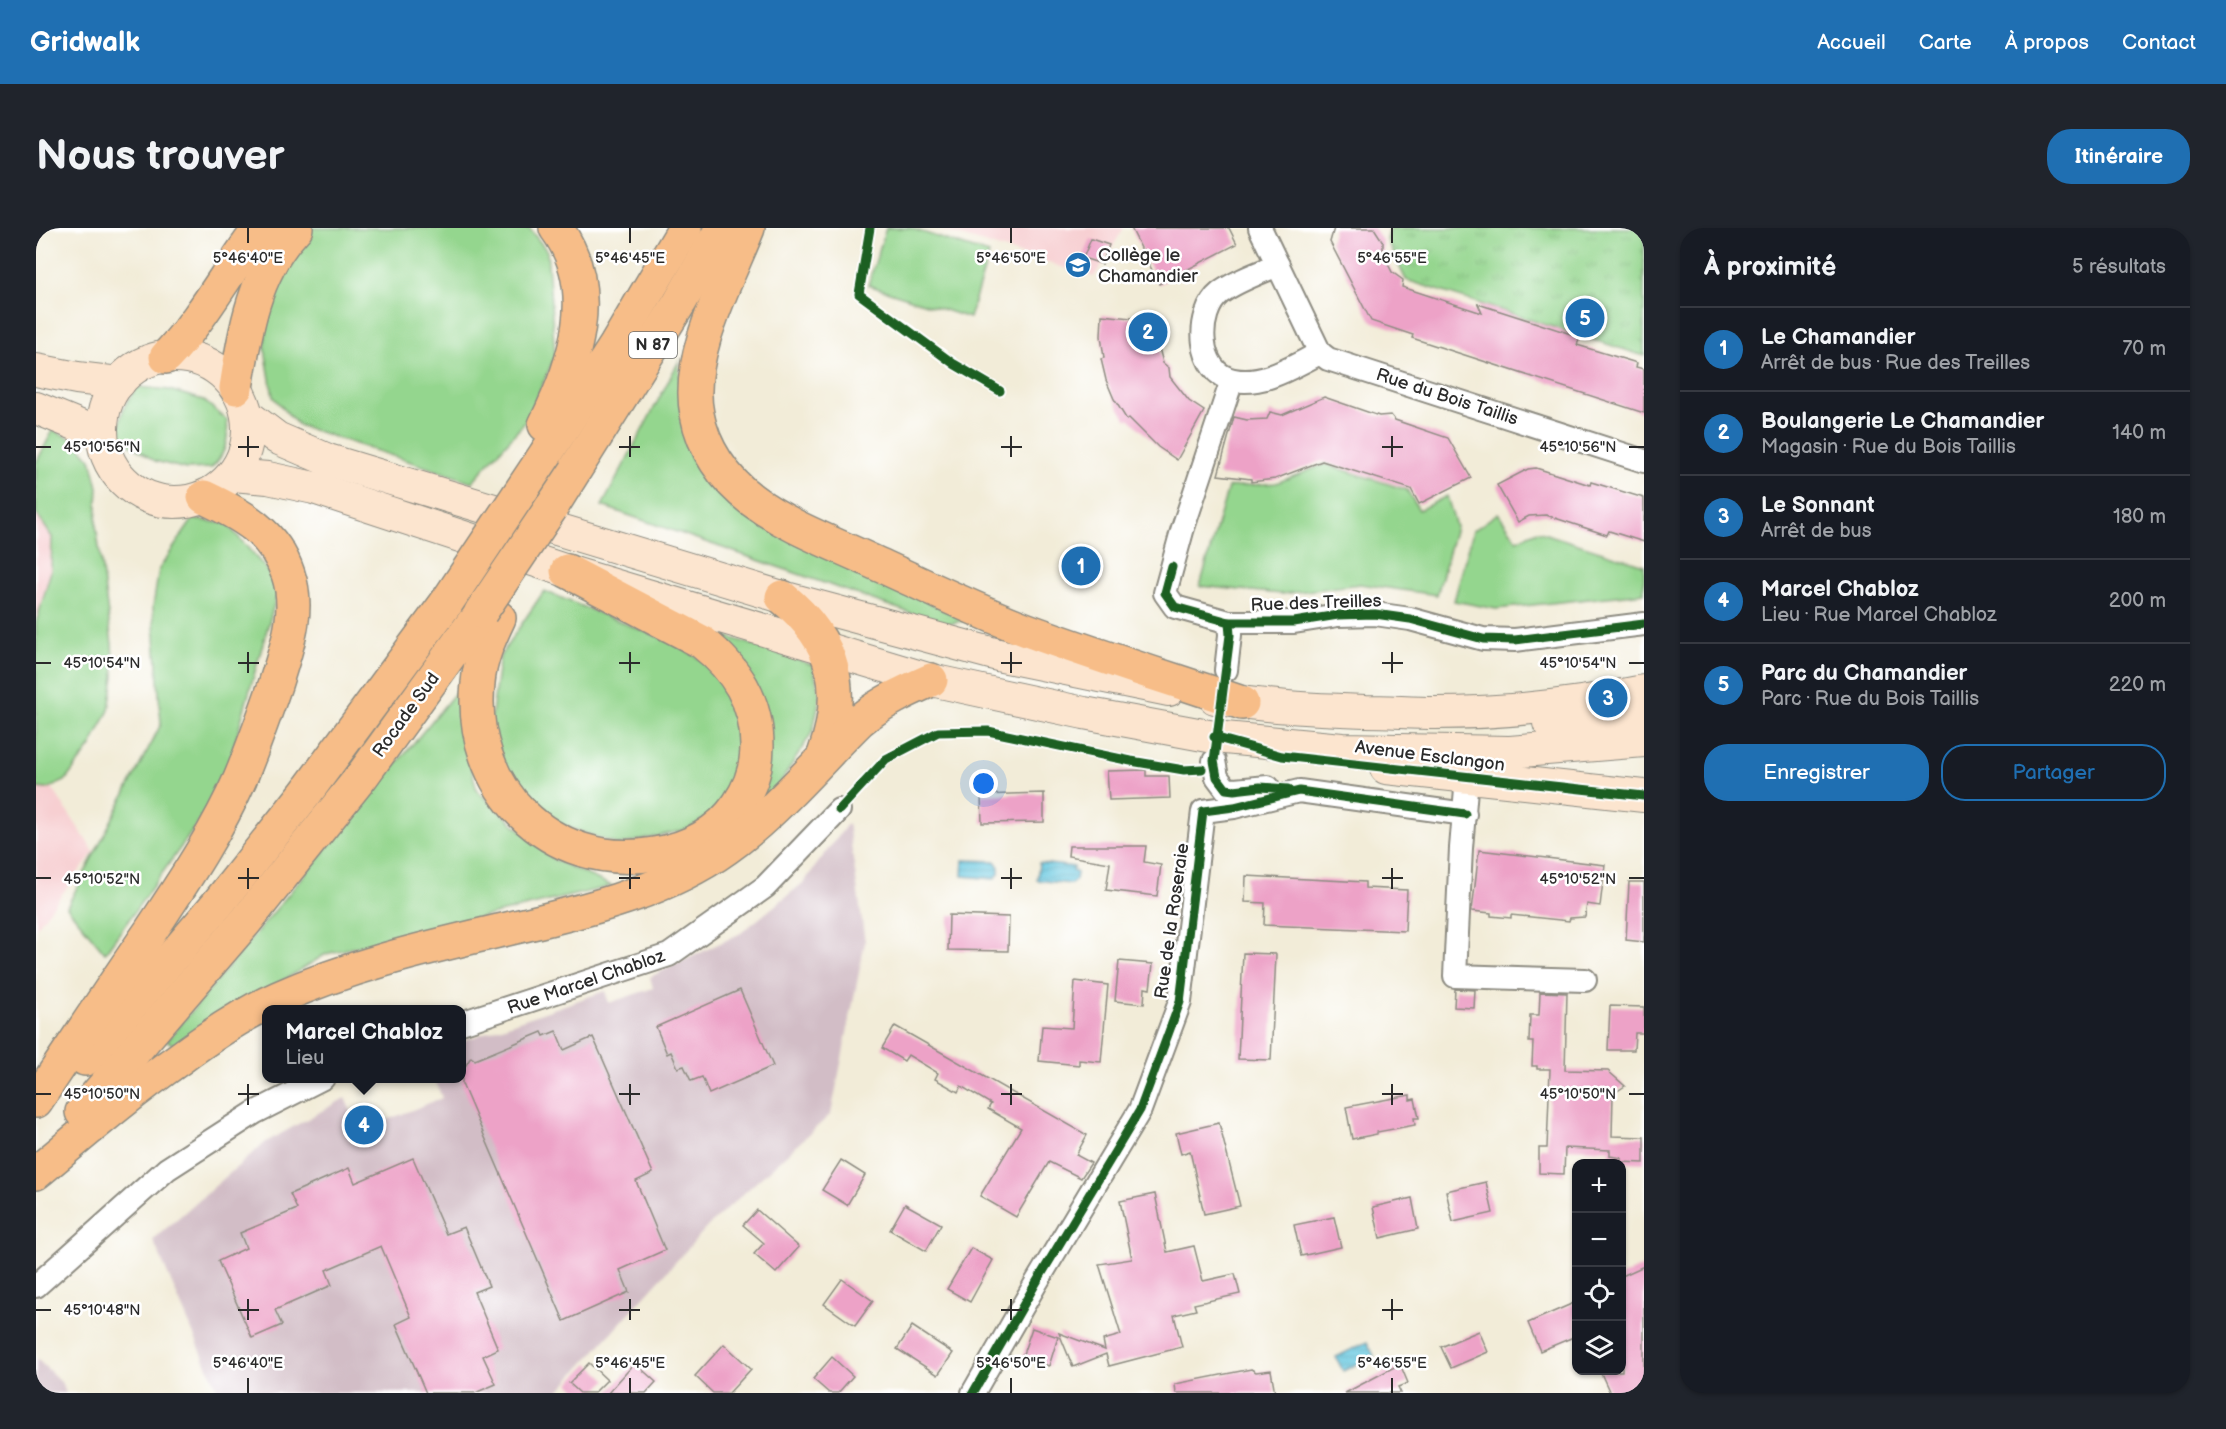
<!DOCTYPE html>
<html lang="fr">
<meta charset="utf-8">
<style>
body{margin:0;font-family:"Balsamiq Sans",sans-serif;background:#20242c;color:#f1f3f6}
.controls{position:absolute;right:18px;bottom:18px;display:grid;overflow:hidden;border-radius:12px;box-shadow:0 2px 4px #0004}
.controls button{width:54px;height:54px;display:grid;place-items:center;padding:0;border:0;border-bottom:2px solid #363941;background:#171b24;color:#f1f3f6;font:30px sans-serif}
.you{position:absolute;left:948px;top:556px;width:21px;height:21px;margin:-15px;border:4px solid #fff;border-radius:50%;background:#1a73e8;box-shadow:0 0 0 9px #1a73e833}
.badge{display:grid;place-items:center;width:39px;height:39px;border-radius:50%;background:#1f6fb2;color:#fff;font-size:20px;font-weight:700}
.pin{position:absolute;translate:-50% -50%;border:3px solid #fff;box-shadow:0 2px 6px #0006}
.popup{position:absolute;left:226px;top:777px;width:204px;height:78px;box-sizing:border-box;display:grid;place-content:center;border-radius:12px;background:#171b24;filter:drop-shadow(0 2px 4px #0005);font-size:20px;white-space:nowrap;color:#9ea1a6}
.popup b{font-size:22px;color:#f1f3f6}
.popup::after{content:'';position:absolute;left:50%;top:100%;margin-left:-12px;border:12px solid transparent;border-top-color:#171b24}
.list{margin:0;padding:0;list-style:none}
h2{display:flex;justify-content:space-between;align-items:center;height:78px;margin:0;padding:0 24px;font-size:26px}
h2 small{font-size:20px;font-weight:400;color:#9ea1a6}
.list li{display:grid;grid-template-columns:39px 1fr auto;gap:18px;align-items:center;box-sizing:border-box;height:84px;padding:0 24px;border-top:2px solid #363941}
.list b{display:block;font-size:22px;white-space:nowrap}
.list p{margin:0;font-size:20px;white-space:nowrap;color:#9ea1a6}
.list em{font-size:20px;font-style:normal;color:#9ea1a6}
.actions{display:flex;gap:12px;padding:18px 24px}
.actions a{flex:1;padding:14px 0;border:2px solid #1f6fb2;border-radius:24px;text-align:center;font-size:21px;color:#1f6fb2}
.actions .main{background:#1f6fb2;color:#fff}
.icon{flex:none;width:33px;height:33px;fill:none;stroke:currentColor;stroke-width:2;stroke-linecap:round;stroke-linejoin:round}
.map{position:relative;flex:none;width:1608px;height:1165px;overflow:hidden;border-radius:24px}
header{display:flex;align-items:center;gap:36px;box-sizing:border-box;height:84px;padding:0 30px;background:#1f6fb2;color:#fff}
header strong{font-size:28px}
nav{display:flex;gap:33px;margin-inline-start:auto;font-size:21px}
.intro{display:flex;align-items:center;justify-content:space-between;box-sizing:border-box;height:144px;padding:0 36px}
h1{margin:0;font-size:42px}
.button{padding:15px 27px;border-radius:24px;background:#1f6fb2;color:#fff;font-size:21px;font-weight:700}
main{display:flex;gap:36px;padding:0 36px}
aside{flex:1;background:#171b24;border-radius:24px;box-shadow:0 2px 4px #0004}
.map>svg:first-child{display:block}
.built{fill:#f7cfd1}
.industrial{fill:#d2bdc6}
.green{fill:#94d68e;stroke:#60805c;stroke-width:1.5}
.park{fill:url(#park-tufts);stroke:#60805c;stroke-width:1.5}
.water{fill:url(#water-rules);stroke:#467885;stroke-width:1.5}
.building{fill:#eda2c7}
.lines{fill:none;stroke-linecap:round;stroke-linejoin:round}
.minor-casing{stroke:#8e8c82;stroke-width:26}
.secondary-casing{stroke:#8e8c82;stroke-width:34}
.trunk-casing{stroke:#8e8c82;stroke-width:36}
.minor{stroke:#fff;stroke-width:22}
.secondary{stroke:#fce5cf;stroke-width:32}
.trunk{stroke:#f7bd88;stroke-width:33}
.trunk-bridge-casing{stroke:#8e8c82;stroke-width:36;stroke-linecap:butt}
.trunk-bridge{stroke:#f7bd88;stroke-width:33}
.cycleway-casing{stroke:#fff;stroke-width:13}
.cycleway{stroke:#1b5e20;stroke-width:9}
.ticks{fill:none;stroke:#2b2b2b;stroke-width:2}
.labels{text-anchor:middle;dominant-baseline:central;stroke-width:5;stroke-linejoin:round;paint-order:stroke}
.shield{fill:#fff;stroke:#6b6b6b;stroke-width:1.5}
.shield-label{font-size:16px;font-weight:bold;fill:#2b2b2b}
.poi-label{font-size:18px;fill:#2b2b2b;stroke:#fff;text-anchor:start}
.street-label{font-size:18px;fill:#2b2b2b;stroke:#fff}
.ticks-label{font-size:15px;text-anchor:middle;fill:#2b2b2b;stroke:#fff;stroke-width:5;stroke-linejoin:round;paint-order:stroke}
</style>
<header>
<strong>Gridwalk</strong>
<nav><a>Accueil</a><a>Carte</a><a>À propos</a><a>Contact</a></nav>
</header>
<div class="intro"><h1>Nous trouver</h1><a class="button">Itinéraire</a></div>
<main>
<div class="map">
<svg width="1608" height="1165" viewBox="0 0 1608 1165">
<defs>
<pattern id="park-tufts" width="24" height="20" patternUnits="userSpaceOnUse" patternTransform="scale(1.5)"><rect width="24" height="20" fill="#94d68e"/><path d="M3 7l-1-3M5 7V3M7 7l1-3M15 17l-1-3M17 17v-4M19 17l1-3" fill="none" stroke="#80b87b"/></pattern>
<pattern id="water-rules" width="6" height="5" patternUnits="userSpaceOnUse" patternTransform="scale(1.5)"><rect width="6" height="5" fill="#61c6df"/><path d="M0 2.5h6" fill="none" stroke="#54aac0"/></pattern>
</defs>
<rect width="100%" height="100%" fill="#fff"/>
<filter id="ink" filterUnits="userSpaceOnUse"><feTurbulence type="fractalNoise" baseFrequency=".0167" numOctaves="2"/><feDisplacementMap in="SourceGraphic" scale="12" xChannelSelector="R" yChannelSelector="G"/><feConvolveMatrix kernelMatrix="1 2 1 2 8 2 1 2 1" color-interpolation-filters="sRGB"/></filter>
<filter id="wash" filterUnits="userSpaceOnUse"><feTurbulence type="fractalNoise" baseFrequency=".008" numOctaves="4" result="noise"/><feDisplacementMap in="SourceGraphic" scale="24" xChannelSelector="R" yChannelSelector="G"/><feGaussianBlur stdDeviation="1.35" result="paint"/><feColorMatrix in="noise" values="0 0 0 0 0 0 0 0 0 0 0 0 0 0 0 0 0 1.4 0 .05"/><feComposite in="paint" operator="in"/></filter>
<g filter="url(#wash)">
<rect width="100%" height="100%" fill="#f2ecd8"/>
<g class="built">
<path d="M899 0H1088L1058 49Z"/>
<path d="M0 249 40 300 0 469Z"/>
<path d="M0 535 58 624 0 700Z"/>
</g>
<g class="industrial">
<path d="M812 595 829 714 795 886 673 997 521 1165H183L117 1012 127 1003 230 914 309 870 324 903 406 870 399 851 425 850 426 813 569 763 573 775 617 760 614 749 705 705 767 655Z"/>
<path d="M0 1130 25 1154 30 1165H0Z"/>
</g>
<g class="green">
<path d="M274 0H493L511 23 519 128 491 192 436 254 262 197 237 169 229 121 230 96 242 49Z"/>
<path d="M850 0H874L953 26 933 90 832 57Z"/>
<path d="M643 133 645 177 657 233 717 288 929 392 909 397 566 278Z"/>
<path d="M102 159 133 162 167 172 191 192C193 210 189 228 175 240L150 241 119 233 83 209C83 187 88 175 102 159Z"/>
<path d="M17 202 38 212 55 231 62 259 60 297 76 416 78 448 73 482 55 518 29 553 11 561 0 560V395L15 343 16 309 0 285V235Z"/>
<path d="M1289 236 1371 262 1383 282 1411 268 1420 299 1401 367 1324 356 1246 366 1164 358 1192 259 1240 255Z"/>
<path d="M1462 285 1481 312 1501 303 1608 337V365L1460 381 1418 373 1437 303Z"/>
<path d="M157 291 191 296 231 342 242 363 185 563 69 725 31 679 125 496 117 379 123 341Z"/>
<path d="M508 363 640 416 685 444 699 467 707 525 695 563 677 585 652 601 583 617 509 591 471 548 455 492 464 428Z"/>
<path d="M675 403 777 437 784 468 777 503 734 571 717 585 730 551Z"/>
<path d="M424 459 429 514 441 563 517 631 576 658 290 726 140 818 131 813Z"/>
</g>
<path class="park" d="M1354 0H1608V128L1370 52 1351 12Z"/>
<g class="water">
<path d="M927 632 959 633 963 639V646L958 651 926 648Z"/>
<path d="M1003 635 1038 639 1037 643 1041 645 1040 652 1035 656 1001 652Z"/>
<path d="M1331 1114 1338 1128 1307 1143 1300 1129Z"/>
</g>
<g id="blocks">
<g class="building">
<path d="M1095 0H1193L1201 16 1123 56Z"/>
<path d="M1298 0H1338L1347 14V26L1356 44 1367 52 1366 59 1446 85 1442 76 1489 91 1544 109 1541 117 1601 135 1600 139 1608 141V185L1376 110 1377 107 1335 93 1294 14Z"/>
<path d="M1055 11 1073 17 1066 36 1047 30Z"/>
<path d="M1066 87 1123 93V120L1127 135 1133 140 1134 149 1153 173 1168 183 1141 232 1122 219 1093 190 1091 192 1078 171 1070 152 1065 131 1068 130 1065 108Z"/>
<path d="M1288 169 1343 188 1355 187 1359 192 1412 210 1435 250 1383 276 1375 261 1286 233 1239 251 1215 254V251L1182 247 1198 189 1211 192 1231 191 1234 184 1246 187Z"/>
<path d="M1500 240 1554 257 1555 254 1608 270V314L1573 303 1571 307 1510 287 1493 288 1482 294 1461 257 1492 241Z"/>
<path d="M1110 542V548H1133L1134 570 1073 572 1071 543Z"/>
<path d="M1008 565V594L946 595 945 567Z"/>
<path d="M1033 618H1110L1108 634 1125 637 1121 668 1070 662 1074 635 1032 628Z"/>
<path d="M1443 622 1569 637 1564 678 1551 676 1549 689 1534 690 1533 693 1475 687V690L1455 688V685L1436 683Z"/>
<path d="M1210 648 1329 654V660L1371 662 1369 703 1228 697 1229 675 1209 674Z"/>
<path d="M1593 654H1608V714L1590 712Z"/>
<path d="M913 687 973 689 972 723 912 722Z"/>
<path d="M1207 725 1240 726 1235 832 1202 831Z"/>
<path d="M1083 733 1117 736 1114 761 1109 760 1108 776 1079 773Z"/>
<path d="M1039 753 1072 757 1065 834 1043 832V837L1003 833 1006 798 1036 800Z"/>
<path d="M1419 761 1439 762 1438 780 1418 779Z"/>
<path d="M704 762 737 838 673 866 666 849 655 853 648 838 642 840 635 824 631 826 620 799Z"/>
<path d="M1504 764 1531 765 1529 842 1572 843 1589 858 1577 866 1576 908 1608 909V935L1585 934V930L1574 928V922L1529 920 1528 946 1503 945V920H1511L1514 841H1501V838H1496L1497 814H1493L1494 787H1503Z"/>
<path d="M1574 778 1608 779V805H1599L1598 822H1572Z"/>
<path d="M859 798 1051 907 1040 927 1055 935 1045 950 1013 934 980 989 944 968 985 900 952 881 955 876 925 858 922 864 899 851 902 845 872 827 868 833 846 820Z"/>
<path d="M520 803 528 822 557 809 617 945 600 953 629 1022 584 1042 593 1064 528 1093 426 856V843L435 829 439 832 506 804 508 808Z"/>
<path d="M1374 867V872L1379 871 1383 890H1378L1379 897 1341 904V906L1316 911 1310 879Z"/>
<path d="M1183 895 1204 978 1168 986 1154 923 1145 926 1140 905Z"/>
<path d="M377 930 410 1006 428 999 453 1058 438 1064 462 1121 447 1128 460 1156 439 1165H390L360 1096 375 1089 345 1018 290 1042 296 1057 239 1082 246 1097 216 1110 182 1033 210 1020 204 1005 261 981 254 966 313 940 319 955Z"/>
<path d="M805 932 829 947 811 977 786 962Z"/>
<path d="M1450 954 1457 985 1417 994 1410 963Z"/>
<path d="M1119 966 1131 1024 1158 1018 1167 1053 1199 1046 1204 1066 1158 1076 1160 1082 1138 1087 1146 1119 1073 1138 1070 1126 1037 1139 1023 1105 1069 1122 1067 1112 1085 1107 1063 1036 1096 1031 1084 973Z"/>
<path d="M1376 970 1382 1001 1344 1010 1337 979Z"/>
<path d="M869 976 905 996 890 1023 854 1002Z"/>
<path d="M721 982 763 1019 740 1045 718 1026 728 1015 707 997Z"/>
<path d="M1298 989 1305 1019 1265 1028 1258 997Z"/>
<path d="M935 1020 957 1032 934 1074 911 1061Z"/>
<path d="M1608 1038V1165H1574L1564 1143H1586V1048Z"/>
<path d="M806 1051 837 1073 819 1098 788 1076Z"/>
<path d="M1540 1074V1108L1504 1123 1492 1095Z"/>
<path d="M876 1098 917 1125 902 1147 861 1121Z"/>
<path d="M996 1100 1022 1109 1013 1138 986 1129Z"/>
<path d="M1443 1103 1452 1124 1415 1140 1405 1119Z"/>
<path d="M688 1116 715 1141 693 1165H677L659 1148Z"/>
<path d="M796 1129 817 1148 802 1165H793L777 1151Z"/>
<path d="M553 1135 571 1152 558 1165H544L533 1155Z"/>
<path d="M599 1135 620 1154 610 1165H572Z"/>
<path d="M1364 1136 1372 1155 1362 1159 1365 1165H1309Z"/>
<path d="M1215 1141 1220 1144 1235 1142 1239 1165H1140L1139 1156Z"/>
</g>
</g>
</g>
<g filter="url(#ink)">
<use href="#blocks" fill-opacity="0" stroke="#8e8c82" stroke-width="1.5"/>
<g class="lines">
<g class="minor-casing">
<g id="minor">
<path d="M1224 0 1284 125 1292 131 1608 233"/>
<path d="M1242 37C1223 45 1200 53 1184 65 1159 85 1161 146 1198 152 1228 158 1257 138 1284 125"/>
<path d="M1196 152 1146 303 1129 365 1139 379 1193 394H1258L1302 387 1339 386 1374 391 1447 411 1479 412 1608 396"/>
<path d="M1190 442 1194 407 1193 394"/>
<path d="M1178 533 1181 549 1190 561 1198 562 1232 559"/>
<path d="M1431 549 1425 620 1419 748 1549 752"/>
<path d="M425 795 633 727 729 659 803 582"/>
<path d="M0 1058 131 941 218 885 287 850"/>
<path d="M937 1165 1000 1055 1104 882 1144 774 1167 583 1198 579 1263 563 1429 586"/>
</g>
</g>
<g class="secondary-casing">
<g id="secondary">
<circle cx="139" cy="201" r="73"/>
<path d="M0 142 41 150 83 155"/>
<path d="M0 180 66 207"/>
<path d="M212 188 241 210 292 232 746 369 966 428 1133 462"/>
<path d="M197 247 232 250 278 260 531 343 895 452 1048 485 1178 509 1306 521 1474 524 1608 513"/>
<path d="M1179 470C1229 479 1280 481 1330 483 1353 483 1376 485 1399 485 1468 485 1540 477 1608 463"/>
<path d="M1513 495H1574L1608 492"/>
<path d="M1350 540 1608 568"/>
</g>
</g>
<g class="trunk-casing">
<g id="trunk">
<path d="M712 0C691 53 649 129 661 186 667 220 688 251 716 272 752 299 797 315 837 334 888 357 938 382 991 402 1062 428 1135 451 1206 475"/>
<path d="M130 129C167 90 192 42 224 0"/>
<path d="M200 160C209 103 218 43 260 0"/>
<path d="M509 197C539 137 565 60 520 0"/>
<path d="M511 224 580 117 649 0"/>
<path d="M515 280 644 74 686 0"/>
<path d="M746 369C800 413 811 463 788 527"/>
<path d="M463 390C453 411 444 431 442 455 431 558 513 644 618 626 651 621 682 606 702 577 714 560 721 539 721 518 721 473 700 441 666 414L531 343"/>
<path d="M49 831 184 673 269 566 411 374"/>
<path d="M0 873C37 818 74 762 112 707 145 657 180 606 204 551 217 520 228 488 239 457 250 421 265 384 252 346 238 304 206 287 168 269"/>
<path d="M46 884 210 693 326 548 445 384"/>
<path d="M0 945C47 906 93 866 143 831 174 808 206 786 242 770 311 739 385 721 458 704 535 686 613 670 680 627 733 593 779 536 824 492 846 474 870 463 895 452"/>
</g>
</g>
<use href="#minor" class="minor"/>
<use href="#secondary" class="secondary"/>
<use href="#trunk" class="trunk"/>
<g class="trunk-bridge-casing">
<g id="trunk-bridge">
<path d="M411 374 511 224"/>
<path d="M445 384 515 280"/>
</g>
</g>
<use href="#trunk-bridge" class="trunk-bridge"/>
<g class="cycleway-casing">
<g id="cycleway">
<path d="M834 0 823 66 918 136 964 163"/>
<path d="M1136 339 1129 365 1139 379 1193 394H1258L1302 387 1339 386 1374 391 1447 411 1479 412 1608 396"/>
<path d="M1193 394 1194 407 1178 533 1181 549 1190 561 1198 562 1224 559 1252 561"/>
<path d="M1178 509 1246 528 1608 568"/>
<path d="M803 582 850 531 902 504 952 503 1095 533 1148 542 1166 541"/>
<path d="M937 1165 1000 1055 1104 882 1144 774 1167 583 1198 579 1263 563 1429 586"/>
</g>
</g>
<use href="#cycleway" class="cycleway"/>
</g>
</g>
<path class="ticks" d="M212 0V15M594 0V15M975 0V15M1356 0V15M212 208V229M594 208V229M975 208V229M1356 208V229M0 219H15M202 219H223M583 219H604M965 219H986M1346 219H1367M1593 219H1608M212 424V445M594 424V445M975 424V445M1356 424V445M0 435H15M202 435H223M583 435H604M965 435H986M1346 435H1367M1593 435H1608M212 640V661M594 640V661M975 640V661M1356 640V661M0 650H15M202 650H223M583 650H604M965 650H986M1346 650H1367M1593 650H1608M212 856V877M594 856V877M975 856V877M1356 856V877M0 866H15M202 866H223M583 866H604M965 866H986M1346 866H1367M1593 866H1608M212 1071V1092M594 1071V1092M975 1071V1092M1356 1071V1092M0 1082H15M202 1082H223M583 1082H604M965 1082H986M1346 1082H1367M212 1150V1165M594 1150V1165M975 1150V1165M1356 1150V1165"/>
<defs>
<g id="school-disc" transform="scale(1.35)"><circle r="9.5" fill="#1f6fb2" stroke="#fff"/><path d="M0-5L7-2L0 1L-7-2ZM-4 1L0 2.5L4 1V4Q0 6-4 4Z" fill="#fff"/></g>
</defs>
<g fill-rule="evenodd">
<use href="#school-disc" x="1042" y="37"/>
</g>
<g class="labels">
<rect class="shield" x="593" y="104" width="48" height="26" rx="4.5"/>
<g class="shield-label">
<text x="617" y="117">N 87</text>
</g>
<g class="poi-label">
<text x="1062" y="27">Collège le<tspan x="1062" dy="21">Chamandier</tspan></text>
</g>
<g class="street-label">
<text transform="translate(1411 169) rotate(18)">Rue du Bois Taillis</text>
<text transform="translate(1280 375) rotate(-2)">Rue des Treilles</text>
<text transform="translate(370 487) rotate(-54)">Rocade Sud</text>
<text transform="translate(1394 528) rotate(7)">Avenue Esclangon</text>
<text transform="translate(1136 693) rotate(-82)">Rue de la Roseraie</text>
<text transform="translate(550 754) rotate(-19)">Rue Marcel Chabloz</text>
</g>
</g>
<g class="ticks-label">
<text x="212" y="35">5°46'40"E</text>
<text x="594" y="35">5°46'45"E</text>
<text x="975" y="35">5°46'50"E</text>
<text x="1356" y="35">5°46'55"E</text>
<text x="66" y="224">45°10'56"N</text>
<text x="1542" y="224">45°10'56"N</text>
<text x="66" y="440">45°10'54"N</text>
<text x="1542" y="440">45°10'54"N</text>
<text x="66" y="656">45°10'52"N</text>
<text x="1542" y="656">45°10'52"N</text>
<text x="66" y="871">45°10'50"N</text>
<text x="1542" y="871">45°10'50"N</text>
<text x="66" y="1087">45°10'48"N</text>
<text x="212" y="1140">5°46'40"E</text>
<text x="594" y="1140">5°46'45"E</text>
<text x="975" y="1140">5°46'50"E</text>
<text x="1356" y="1140">5°46'55"E</text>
</g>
</svg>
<div class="controls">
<button>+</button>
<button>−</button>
<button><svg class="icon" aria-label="locate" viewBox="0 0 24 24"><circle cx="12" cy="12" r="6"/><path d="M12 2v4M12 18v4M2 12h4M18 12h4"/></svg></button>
<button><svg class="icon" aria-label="layers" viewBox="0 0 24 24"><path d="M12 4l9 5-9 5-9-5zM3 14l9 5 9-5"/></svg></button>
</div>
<div class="you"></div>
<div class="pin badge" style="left:1045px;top:338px">1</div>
<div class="pin badge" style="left:1112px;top:104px">2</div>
<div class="pin badge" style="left:1572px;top:470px">3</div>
<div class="pin badge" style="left:328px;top:897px">4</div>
<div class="popup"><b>Marcel Chabloz</b>Lieu</div>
<div class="pin badge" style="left:1549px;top:90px">5</div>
</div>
<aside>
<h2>À proximité<small>5 résultats</small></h2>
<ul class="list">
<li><span class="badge">1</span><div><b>Le Chamandier</b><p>Arrêt de bus · Rue des Treilles</p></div><em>70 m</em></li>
<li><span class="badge">2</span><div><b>Boulangerie Le Chamandier</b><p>Magasin · Rue du Bois Taillis</p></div><em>140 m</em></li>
<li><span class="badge">3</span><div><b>Le Sonnant</b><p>Arrêt de bus</p></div><em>180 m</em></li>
<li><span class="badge">4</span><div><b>Marcel Chabloz</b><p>Lieu · Rue Marcel Chabloz</p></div><em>200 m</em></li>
<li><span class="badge">5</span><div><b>Parc du Chamandier</b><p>Parc · Rue du Bois Taillis</p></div><em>220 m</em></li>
</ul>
<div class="actions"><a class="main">Enregistrer</a><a>Partager</a></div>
</aside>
</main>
